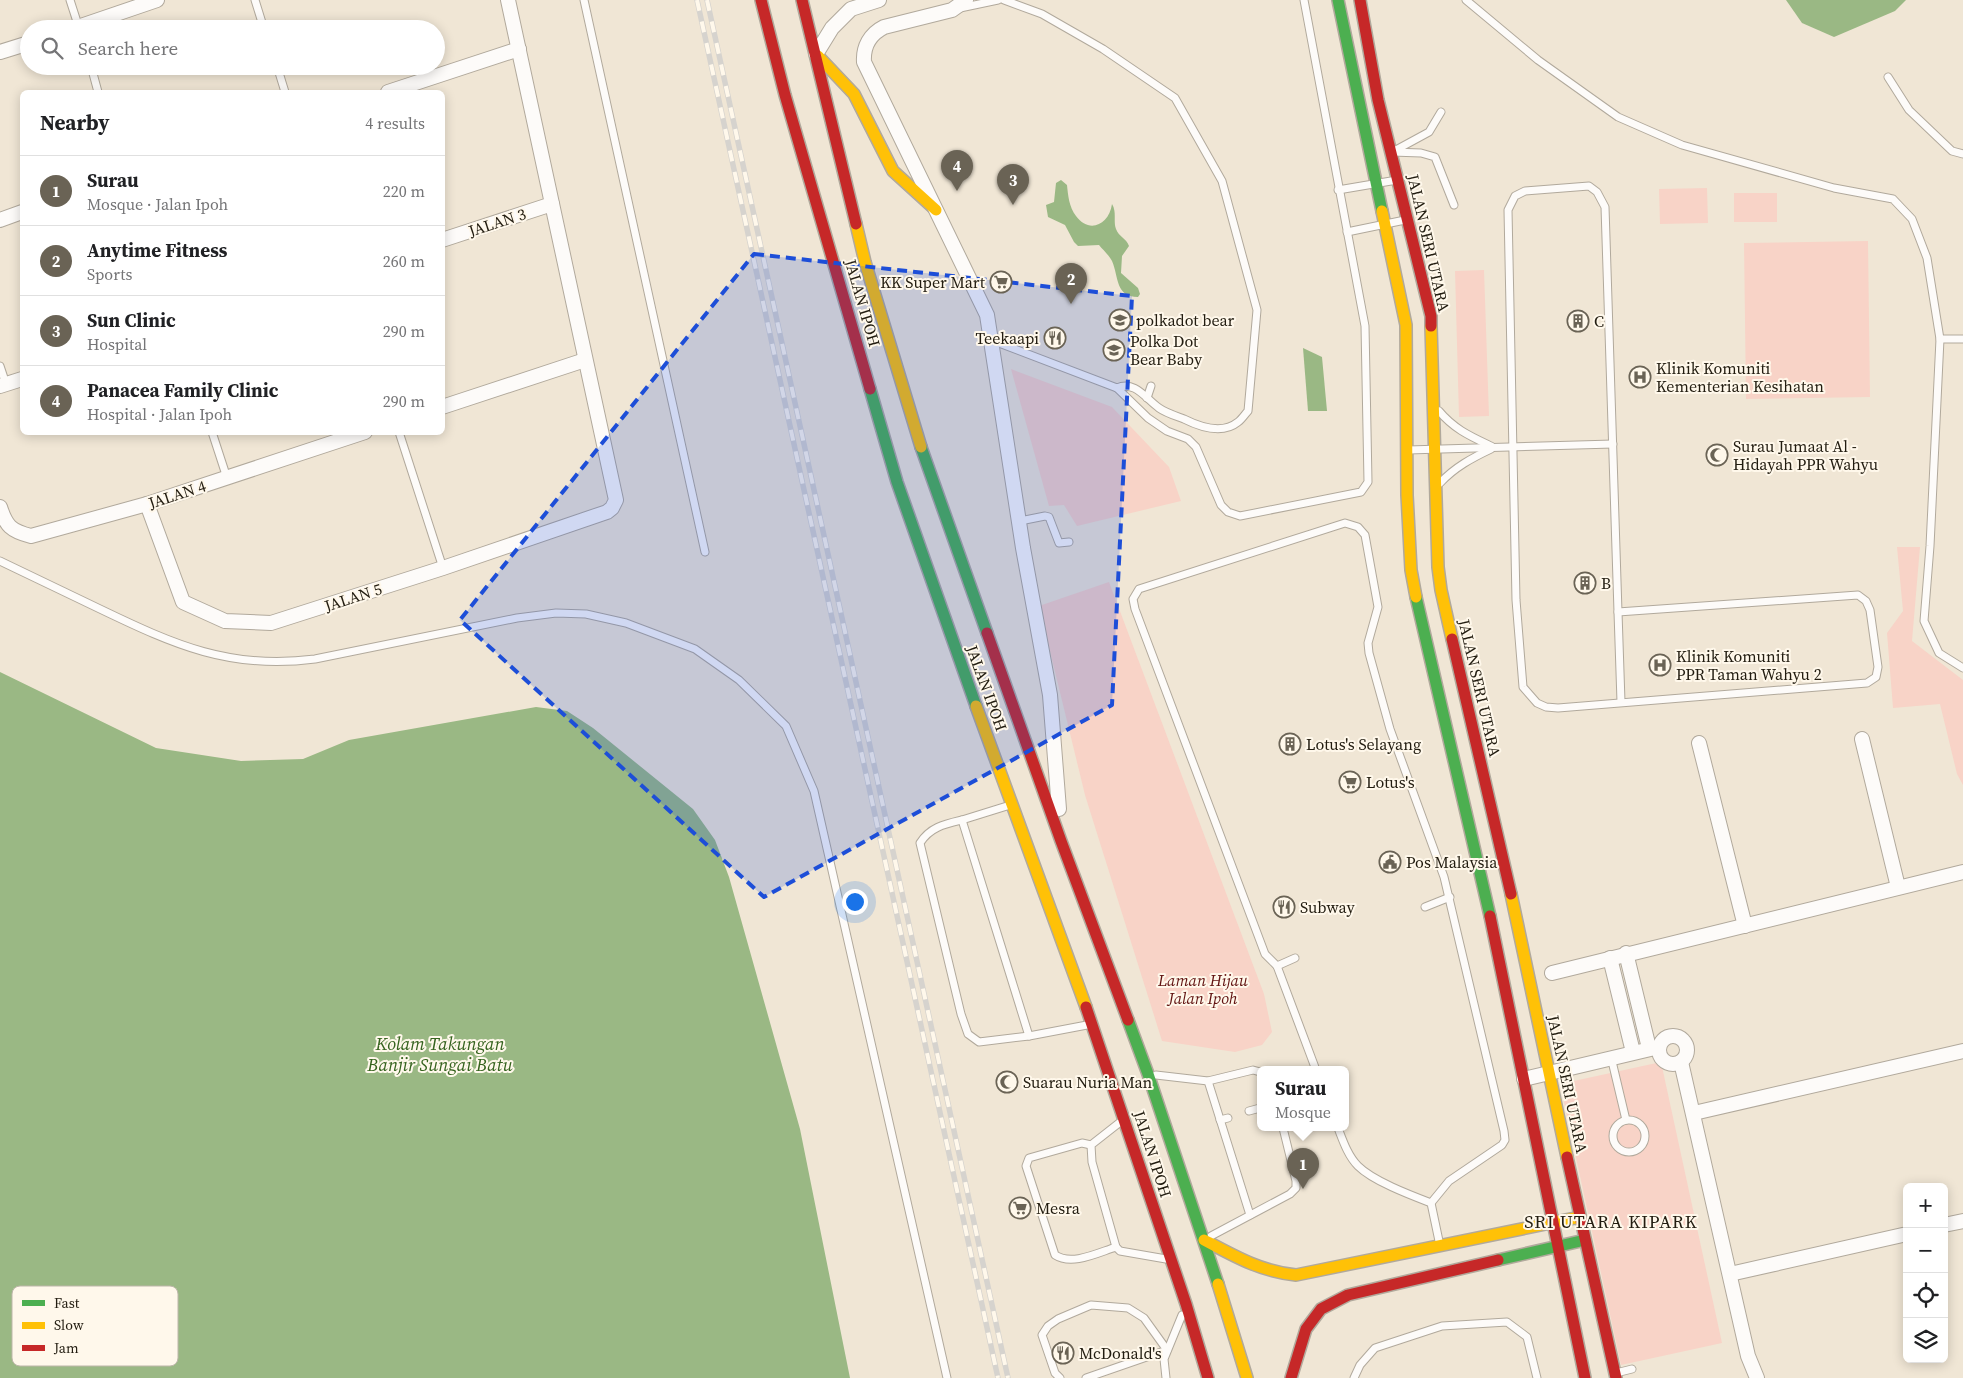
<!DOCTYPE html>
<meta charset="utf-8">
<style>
body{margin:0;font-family:"Source Serif 4",serif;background:#f2f2f2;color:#202124}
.controls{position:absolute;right:15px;bottom:15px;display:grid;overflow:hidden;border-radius:8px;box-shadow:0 2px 12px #0003}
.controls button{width:45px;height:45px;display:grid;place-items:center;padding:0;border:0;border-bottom:1px solid #e0e0e0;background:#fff;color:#202124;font:25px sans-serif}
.you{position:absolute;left:854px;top:901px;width:18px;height:18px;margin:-12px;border:4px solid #fff;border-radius:50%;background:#1a73e8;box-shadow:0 0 0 8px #1a73e833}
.badge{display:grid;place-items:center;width:32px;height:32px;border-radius:50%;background:#6a6355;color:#fff;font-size:16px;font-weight:700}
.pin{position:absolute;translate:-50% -41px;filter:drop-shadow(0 1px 2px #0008)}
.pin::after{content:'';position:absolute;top:26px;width:18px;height:15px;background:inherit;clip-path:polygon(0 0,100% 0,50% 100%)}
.popup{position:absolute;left:1257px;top:1066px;width:92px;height:65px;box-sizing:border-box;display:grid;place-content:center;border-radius:8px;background:#fff;filter:drop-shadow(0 1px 4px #0005);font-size:16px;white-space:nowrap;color:#757577}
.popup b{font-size:19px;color:#202124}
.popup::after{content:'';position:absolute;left:50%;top:100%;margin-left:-10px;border:10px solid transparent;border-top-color:#fff}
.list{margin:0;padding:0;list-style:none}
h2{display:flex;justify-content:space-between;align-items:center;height:65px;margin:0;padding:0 20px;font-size:21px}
h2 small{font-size:16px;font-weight:400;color:#757577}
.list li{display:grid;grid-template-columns:32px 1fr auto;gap:15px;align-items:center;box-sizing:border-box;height:70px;padding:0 20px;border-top:1px solid #e0e0e0}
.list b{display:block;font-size:19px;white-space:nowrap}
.list p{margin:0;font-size:16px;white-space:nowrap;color:#757577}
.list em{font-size:16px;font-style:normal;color:#757577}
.icon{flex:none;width:28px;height:28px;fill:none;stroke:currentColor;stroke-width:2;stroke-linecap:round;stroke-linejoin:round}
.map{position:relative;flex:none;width:1963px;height:1378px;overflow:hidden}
.search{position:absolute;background:#fff;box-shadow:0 2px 12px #0003;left:20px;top:20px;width:425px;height:55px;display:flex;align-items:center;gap:12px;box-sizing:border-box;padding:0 18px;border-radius:28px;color:#757577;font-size:19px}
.panel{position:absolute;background:#fff;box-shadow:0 2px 12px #0003;left:20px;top:90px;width:425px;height:345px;border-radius:8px}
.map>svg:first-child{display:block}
.green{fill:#f8d3c7}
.water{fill:#9ab884}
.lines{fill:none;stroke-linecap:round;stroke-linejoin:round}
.lane-casing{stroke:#b1a99c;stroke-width:9}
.street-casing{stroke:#b1a99c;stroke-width:16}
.fast-casing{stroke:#b1a99c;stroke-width:14}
.slow-casing{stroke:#b1a99c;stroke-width:14}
.jam-casing{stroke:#b1a99c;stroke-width:14}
.lane{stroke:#fdfbf9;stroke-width:7}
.street{stroke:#fdfbf9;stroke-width:14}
.fast{stroke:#4caf50;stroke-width:11}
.slow{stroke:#ffc107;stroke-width:11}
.jam{stroke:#c62828;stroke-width:11}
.rail-casing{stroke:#d6d3ce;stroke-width:5.5}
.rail{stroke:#fff8eb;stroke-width:4;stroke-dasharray:11;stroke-linecap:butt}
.marked{fill:#1d4ed8;fill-opacity:0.2;stroke:#1d4ed8;stroke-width:4;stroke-dasharray:10 6;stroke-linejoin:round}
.labels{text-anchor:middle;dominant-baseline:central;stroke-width:4;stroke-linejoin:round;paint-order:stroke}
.street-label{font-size:16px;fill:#221c10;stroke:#fff8eb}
.poi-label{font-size:16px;fill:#221c10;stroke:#fff8eb;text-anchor:start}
.park-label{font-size:16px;font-style:italic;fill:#611210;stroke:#fff8eb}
.water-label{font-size:18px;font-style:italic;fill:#35631e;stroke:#fff8eb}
.neighbourhood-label{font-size:18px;letter-spacing:1px;fill:#221c10;stroke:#fff8eb}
.key{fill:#fff8eb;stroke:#bdb6a9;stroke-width:1}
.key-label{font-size:14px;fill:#221c10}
</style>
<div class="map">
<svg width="1963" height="1378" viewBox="0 0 1963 1378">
<rect width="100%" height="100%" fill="#f0e6d5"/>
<g class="green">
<path d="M1707 188 1708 223 1660 224 1659 189Z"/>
<rect x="1734" y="193" width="43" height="29"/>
<path d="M1868 241 1870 397 1746 399 1744 243Z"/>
<path d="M1484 270 1489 416 1459 417 1455 271Z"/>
<path d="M1011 369 1112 407 1169 467 1181 501 1077 526 1064 505 1049 506Z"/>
<path d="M1897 547H1920L1912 641 1963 680V785L1957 774 1940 704 1893 708 1887 633 1903 611Z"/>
<path d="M1109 582 1264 994 1272 1032 1262 1045 1235 1052 1162 1041 1085 795 1039 606Z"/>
<path d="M1661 1062 1722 1343 1621 1365 1560 1084Z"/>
</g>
<g class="water">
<path d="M1786 0H1906L1895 11 1834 37 1802 23Z"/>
<path d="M1061 180 1067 185C1068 195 1069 207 1076 216 1089 234 1109 225 1112 204 1117 212 1113 221 1116 229 1119 237 1126 238 1129 246L1122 256 1121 273 1138 288 1140 294 1138 297C1115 297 1119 277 1112 261 1109 255 1103 250 1099 245L1078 246 1074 242 1065 225 1048 217 1046 205 1054 202 1056 183Z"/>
<path d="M1303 348 1322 357 1327 411H1308Z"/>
<path d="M0 672 156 748 241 761 303 759 349 740 536 707 567 711 593 728 693 809 715 840 729 877 800 1129 850 1378H0Z"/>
</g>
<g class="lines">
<g class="lane-casing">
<g id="lane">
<path d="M70 0 79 28"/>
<path d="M255 0 264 29"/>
<path d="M584 0 705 552"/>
<path d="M1466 0 1538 60 1618 117 1682 145 1834 188 1893 199 1912 219 1927 258 1940 339 1930 546 1924 621 1939 653 1963 668"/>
<path d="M960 8 998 0"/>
<path d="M91 66 98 92"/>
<path d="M277 66 285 92"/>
<path d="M1888 77 1909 110 1952 151 1963 154"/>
<path d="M1394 151 1429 132 1441 112"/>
<path d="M1392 152 1421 153 1435 157 1454 205"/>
<path d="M1589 186 1597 192 1605 207 1618 612 1858 595 1866 601 1870 610 1878 667 1876 677 1867 683 1558 708 1546 707 1537 703 1523 687 1516 600 1508 210 1515 196 1525 191Z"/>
<path d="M1338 190 1397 180"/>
<path d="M1347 232 1405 220"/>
<path d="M1940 339H1963"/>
<path d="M991 340 1117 388C1135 380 1146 399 1159 408 1166 413 1176 416 1184 419 1200 427 1222 435 1238 422 1242 419 1245 414 1248 411L1257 310 1222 181 1175 98 1103 49 1042 14 1004 0"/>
<path d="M0 366 6 384"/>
<path d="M1117 388 1148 418 1167 431 1188 439 1196 447 1221 505 1228 512 1240 516 1361 492 1368 482 1365 326 1304 0"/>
<path d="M1147 398 1151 386"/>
<path d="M1439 411C1454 429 1470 436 1491 446"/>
<path d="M212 432 227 478"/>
<path d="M399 432 443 568"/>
<path d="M1408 450 1613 444"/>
<path d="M1440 483C1455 467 1472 458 1491 449"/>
<path d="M1020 521 1045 516 1049 517 1059 543 1069 542"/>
<path d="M0 561C33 577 67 593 100 609 175 645 230 670 315 659L517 618 556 613 586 614 626 623 695 649 739 680 786 726 814 791 947 1378"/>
<path d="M1618 612 1621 702"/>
<path d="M1007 806 962 820 1029 1036 1087 1025"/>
<path d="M962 820C945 824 930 827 920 843L961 1014 968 1034 979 1042 1029 1036"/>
<path d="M1425 907 1450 897"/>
<path d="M1277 966 1295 958"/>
<path d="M1611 1057 1626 1120"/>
<path d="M1316 1070 1277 966 1265 954 1135 609 1133 599 1139 589 1345 523 1358 527 1365 535 1378 607 1368 643 1369 653 1390 729 1444 877 1504 1131 1505 1140 1502 1145 1449 1181 1431 1203"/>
<path d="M1156 1075 1208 1081 1253 1070 1260 1072"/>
<path d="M1208 1081 1250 1215"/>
<path d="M1249 1111 1260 1108"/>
<circle cx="1629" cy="1136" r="16"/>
<path d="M1220 1120 1228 1118"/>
<path d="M1119 1123 1091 1145 1092 1162 1116 1247 1120 1251 1166 1259"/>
<path d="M1338 1128C1343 1141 1348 1156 1358 1166 1373 1181 1410 1195 1431 1203L1439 1241"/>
<path d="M1091 1145 1082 1143 1029 1158 1026 1166 1055 1255C1072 1266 1097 1253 1116 1247"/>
<path d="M1211 1236 1290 1194 1296 1188V1181L1283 1128"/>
<path d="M1616 1373 1632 1369"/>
<path d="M1060 1378 1055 1373 1042 1335 1048 1326 1058 1319 1091 1305 1128 1308 1144 1318 1167 1350 1086 1378"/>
<path d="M1166 1378 1164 1359 1182 1315"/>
<path d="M1354 1378 1360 1365 1375 1348 1442 1326 1507 1322 1527 1337 1537 1378"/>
</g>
</g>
<g class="street-casing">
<g id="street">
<path d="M966 0 952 10 884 27C870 34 863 47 864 62L987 315 1023 548 1050 695 1059 809"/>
<path d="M72 29 157 0"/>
<path d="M0 52 29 43"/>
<path d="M816 54 832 28 851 9 879 0"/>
<path d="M388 92 519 49"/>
<path d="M0 220 22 212"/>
<path d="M442 240 552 204"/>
<path d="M0 386 22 379"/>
<path d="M442 407 585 360"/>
<path d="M147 504 183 602 225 621 271 623 443 568 607 512 612 508 616 500 508 0"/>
<path d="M0 507C6 526 11 531 31 536L147 504 365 432"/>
<path d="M1862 739 1898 887"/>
<path d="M1699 743 1745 926"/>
<path d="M1626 953 1649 1048"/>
<path d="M1610 958 1633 1052"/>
<path d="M1552 973 1963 872"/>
<circle cx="1673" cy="1050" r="14"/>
<path d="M1681 1062 1748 1356 1757 1378"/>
<path d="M1524 1079 1659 1047"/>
<path d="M1694 1113 1963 1051"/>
<path d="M1944 1225 1963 1221"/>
<path d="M1730 1274 1907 1234"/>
</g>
</g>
<g class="fast-casing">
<g id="fast">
<path d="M1338 0 1382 211"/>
<path d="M870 389 897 482 976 706"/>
<path d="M921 447 987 633"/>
<path d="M1416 597 1490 916"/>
<path d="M1128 1020 1148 1074 1218 1284"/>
<path d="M1498 1260 1585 1240"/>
</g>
</g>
<g class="slow-casing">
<g id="slow">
<path d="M818 56 854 94 893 171 936 210"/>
<path d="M1382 211 1406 325 1407 495 1411 570 1416 597"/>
<path d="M856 224 865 262 921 447"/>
<path d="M1431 326 1438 567 1441 590 1452 639"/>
<path d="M976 706 1086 1007"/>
<path d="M1511 894 1567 1157"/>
<path d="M1204 1240C1234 1256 1262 1272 1296 1275L1580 1217"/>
<path d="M1218 1284 1247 1378"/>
</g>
</g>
<g class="jam-casing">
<g id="jam">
<path d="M761 0 785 95 870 389"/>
<path d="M802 0 856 224"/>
<path d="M1360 0 1378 100 1431 316V326"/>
<path d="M987 633 1061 841 1128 1020"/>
<path d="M1452 639 1511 894"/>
<path d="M1490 916 1585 1378"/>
<path d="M1086 1007 1186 1304 1208 1378"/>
<path d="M1567 1157 1616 1378"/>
<path d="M1291 1378 1306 1329 1321 1309 1348 1295 1498 1260"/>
</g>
</g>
<use href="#lane" class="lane"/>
<use href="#street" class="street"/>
<use href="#fast" class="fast"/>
<use href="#slow" class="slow"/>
<use href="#jam" class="jam"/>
<g class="rail-casing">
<g id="rail">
<path d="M697 0 998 1378"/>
<path d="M707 0 1008 1378"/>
</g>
</g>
<use href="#rail" class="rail"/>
</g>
<path class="marked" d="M754 254 1132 296 1112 705 764 897 460 620Z"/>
<defs>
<g id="supermarket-ring" transform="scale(1.125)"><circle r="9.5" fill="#fff8eb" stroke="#6a6355" stroke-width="1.5"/><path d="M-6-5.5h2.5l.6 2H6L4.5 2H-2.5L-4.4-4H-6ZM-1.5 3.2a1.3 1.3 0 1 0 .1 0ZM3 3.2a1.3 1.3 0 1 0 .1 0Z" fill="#6a6355"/></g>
<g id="school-ring" transform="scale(1.125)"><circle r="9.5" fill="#fff8eb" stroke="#6a6355" stroke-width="1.5"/><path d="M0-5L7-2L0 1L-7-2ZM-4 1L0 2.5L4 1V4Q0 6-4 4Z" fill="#6a6355"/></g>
<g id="building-ring" transform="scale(1.125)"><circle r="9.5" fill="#fff8eb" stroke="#6a6355" stroke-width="1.5"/><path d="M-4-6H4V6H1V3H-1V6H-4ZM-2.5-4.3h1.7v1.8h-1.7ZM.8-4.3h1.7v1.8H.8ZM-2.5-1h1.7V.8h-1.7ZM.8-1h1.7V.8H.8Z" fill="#6a6355"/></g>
<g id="restaurant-ring" transform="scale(1.125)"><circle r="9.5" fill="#fff8eb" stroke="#6a6355" stroke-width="1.5"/><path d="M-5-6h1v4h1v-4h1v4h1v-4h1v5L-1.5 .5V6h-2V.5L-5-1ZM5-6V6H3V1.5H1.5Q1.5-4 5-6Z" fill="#6a6355"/></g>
<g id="hospital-ring" transform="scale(1.125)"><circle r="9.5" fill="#fff8eb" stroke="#6a6355" stroke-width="1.5"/><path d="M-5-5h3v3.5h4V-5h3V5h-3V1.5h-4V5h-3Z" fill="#6a6355"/></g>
<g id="mosque-ring" transform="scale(1.125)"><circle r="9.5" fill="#fff8eb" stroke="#6a6355" stroke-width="1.5"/><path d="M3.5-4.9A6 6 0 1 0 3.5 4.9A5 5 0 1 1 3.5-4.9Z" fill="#6a6355"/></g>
<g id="civic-ring" transform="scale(1.125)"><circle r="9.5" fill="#fff8eb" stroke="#6a6355" stroke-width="1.5"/><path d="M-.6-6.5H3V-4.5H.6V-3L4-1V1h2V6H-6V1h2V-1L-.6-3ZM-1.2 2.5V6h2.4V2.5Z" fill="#6a6355"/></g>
</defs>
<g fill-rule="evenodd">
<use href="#supermarket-ring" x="1001" y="282"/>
<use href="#school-ring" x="1120" y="320"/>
<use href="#building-ring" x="1578" y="321"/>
<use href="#restaurant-ring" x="1055" y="338"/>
<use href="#school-ring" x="1114" y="350"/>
<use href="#hospital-ring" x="1640" y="377"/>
<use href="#mosque-ring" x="1717" y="455"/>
<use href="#building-ring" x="1585" y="583"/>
<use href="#hospital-ring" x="1660" y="665"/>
<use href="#building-ring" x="1290" y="744"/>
<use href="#supermarket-ring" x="1350" y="782"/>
<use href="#civic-ring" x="1390" y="862"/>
<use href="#restaurant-ring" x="1284" y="907"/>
<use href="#mosque-ring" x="1007" y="1082"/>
<use href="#supermarket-ring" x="1020" y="1208"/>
<use href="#restaurant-ring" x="1063" y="1353"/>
</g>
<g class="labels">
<g class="street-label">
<text transform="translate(497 222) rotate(-18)">JALAN 3</text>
<text transform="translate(1429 243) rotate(77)">JALAN SERI UTARA</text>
<text transform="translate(863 303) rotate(74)">JALAN IPOH</text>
<text transform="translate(177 494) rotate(-18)">JALAN 4</text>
<text transform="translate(353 597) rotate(-18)">JALAN 5</text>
<text transform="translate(987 688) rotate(70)">JALAN IPOH</text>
<text transform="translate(1480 688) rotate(77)">JALAN SERI UTARA</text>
<text transform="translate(1568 1084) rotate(78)">JALAN SERI UTARA</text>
<text transform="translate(1153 1154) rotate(72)">JALAN IPOH</text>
</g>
<g class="poi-label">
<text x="985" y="282" text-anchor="end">KK Super Mart</text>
<text x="1136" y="320">polkadot bear</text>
<text x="1594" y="321">C</text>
<text x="1039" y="338" text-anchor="end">Teekaapi</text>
<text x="1130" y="341">Polka Dot<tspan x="1130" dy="18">Bear Baby</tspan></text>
<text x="1656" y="368">Klinik Komuniti<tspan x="1656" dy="18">Kementerian Kesihatan</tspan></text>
<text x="1733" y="446">Surau Jumaat Al -<tspan x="1733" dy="18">Hidayah PPR Wahyu</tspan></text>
<text x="1601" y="583">B</text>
<text x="1676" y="656">Klinik Komuniti<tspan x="1676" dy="18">PPR Taman Wahyu 2</tspan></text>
<text x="1306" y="744">Lotus's Selayang</text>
<text x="1366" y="782">Lotus's</text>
<text x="1406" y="862">Pos Malaysia</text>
<text x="1300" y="907">Subway</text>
<text x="1023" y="1082">Suarau Nuria Man</text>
<text x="1036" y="1208">Mesra</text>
<text x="1079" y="1353">McDonald's</text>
</g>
<g class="park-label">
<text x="1203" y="980">Laman Hijau<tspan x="1203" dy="18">Jalan Ipoh</tspan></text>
</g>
<g class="water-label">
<text x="440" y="1043">Kolam Takungan<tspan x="440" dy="21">Banjir Sungai Batu</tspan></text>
</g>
<g class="neighbourhood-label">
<text x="1611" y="1221">SRI UTARA KIPARK</text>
</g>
</g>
<rect x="12" y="1286" width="166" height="80" rx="8" class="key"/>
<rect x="22" y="1300" width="23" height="6" fill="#4caf50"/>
<rect x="22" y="1322" width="23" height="7" fill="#ffc107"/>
<rect x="22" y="1345" width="23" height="6" fill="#c62828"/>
<g class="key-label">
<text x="54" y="1308">Fast</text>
<text x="54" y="1330">Slow</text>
<text x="54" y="1353">Jam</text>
</g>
</svg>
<div class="controls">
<button>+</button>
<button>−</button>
<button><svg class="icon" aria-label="locate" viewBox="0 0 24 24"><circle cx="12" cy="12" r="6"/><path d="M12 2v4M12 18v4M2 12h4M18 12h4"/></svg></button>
<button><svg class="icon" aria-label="layers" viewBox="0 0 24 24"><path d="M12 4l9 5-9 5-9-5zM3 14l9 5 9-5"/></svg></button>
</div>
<div class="you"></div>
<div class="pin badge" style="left:1303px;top:1189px">1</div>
<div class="popup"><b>Surau</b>Mosque</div>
<div class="pin badge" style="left:1071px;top:304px">2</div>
<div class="pin badge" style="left:1013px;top:205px">3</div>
<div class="pin badge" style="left:957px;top:191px">4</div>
<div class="search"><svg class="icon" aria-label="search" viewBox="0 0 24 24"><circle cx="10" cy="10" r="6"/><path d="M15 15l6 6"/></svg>Search here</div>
<section class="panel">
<h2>Nearby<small>4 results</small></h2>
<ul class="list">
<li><span class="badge">1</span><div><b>Surau</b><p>Mosque · Jalan Ipoh</p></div><em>220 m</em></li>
<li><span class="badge">2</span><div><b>Anytime Fitness</b><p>Sports</p></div><em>260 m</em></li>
<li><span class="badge">3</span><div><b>Sun Clinic</b><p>Hospital</p></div><em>290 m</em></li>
<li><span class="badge">4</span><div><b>Panacea Family Clinic</b><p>Hospital · Jalan Ipoh</p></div><em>290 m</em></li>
</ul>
</section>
</div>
